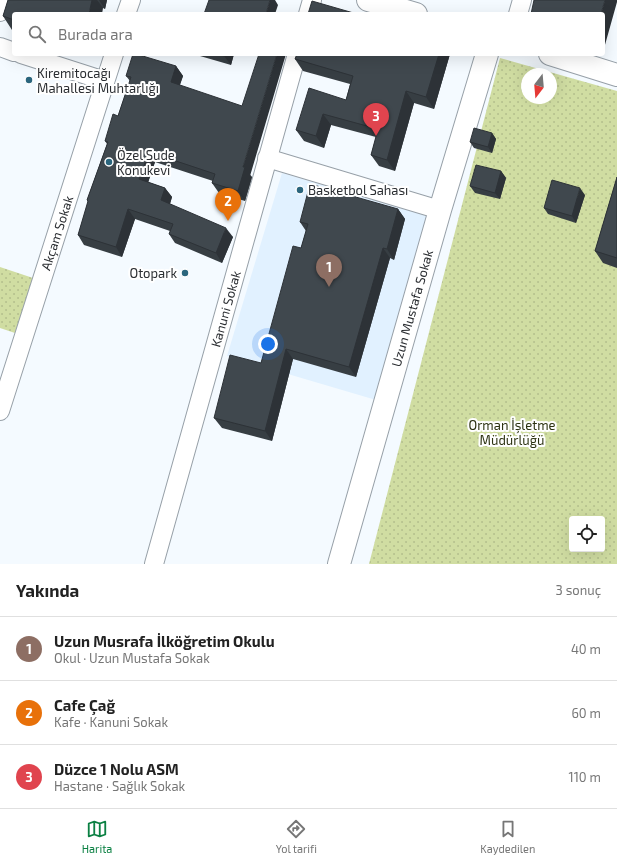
<!DOCTYPE html>
<html lang="tr">
<meta charset="utf-8">
<style>
body{margin:0;font-family:"Exo 2",sans-serif;background:#f6f6f6;color:#222}
.controls{position:absolute;right:12px;bottom:12px;display:grid;overflow:hidden;border-radius:4px;box-shadow:0 4px 16px #0002}
.controls button{width:36px;height:36px;display:grid;place-items:center;padding:0;border:0;border-bottom:1px solid #e0e0e0;background:#fff;color:#222;font:20px sans-serif}
.compass{position:absolute;left:521px;top:68px;width:36px;height:36px;border-radius:50%;background:#fff;box-shadow:0 4px 16px #0002;rotate:196deg}
.you{position:absolute;left:268px;top:344px;width:14px;height:14px;margin:-10px;border:3px solid #fff;border-radius:50%;background:#1a73e8;box-shadow:0 0 0 6px #1a73e833}
.badge{display:grid;place-items:center;width:26px;height:26px;border-radius:50%;background:#0b8043;color:#fff;font-size:13px;font-weight:700}
.pin{position:absolute;translate:-50% -33px;filter:drop-shadow(0 1px 2px #0008)}
.pin::after{content:'';position:absolute;top:21px;width:14px;height:12px;background:inherit;clip-path:polygon(0 0,100% 0,50% 100%)}
.list{margin:0;padding:0;list-style:none}
h2{display:flex;justify-content:space-between;align-items:center;height:52px;margin:0;padding:0 16px;font-size:17px}
h2 small{font-size:13px;font-weight:400;color:#767676}
.list li{display:grid;grid-template-columns:26px 1fr auto;gap:12px;align-items:center;box-sizing:border-box;height:64px;padding:0 16px;border-top:1px solid #e0e0e0}
.list b{display:block;font-size:15px;white-space:nowrap}
.list p{margin:0;font-size:13px;white-space:nowrap;color:#767676}
.list em{font-size:13px;font-style:normal;color:#767676}
.icon{flex:none;width:22px;height:22px;fill:none;stroke:currentColor;stroke-width:2;stroke-linecap:round;stroke-linejoin:round}
.map{position:relative;flex:none;width:617px;height:564px;overflow:hidden}
.search{position:absolute;background:#fff;box-shadow:0 4px 16px #0002;left:12px;right:12px;top:12px;height:44px;display:flex;align-items:center;gap:10px;box-sizing:border-box;padding:0 14px;border-radius:4px;color:#767676;font-size:15px}
.sheet{height:244px;background:#fff}
nav{display:flex;justify-content:space-around;align-items:center;box-sizing:border-box;height:56px;border-top:1px solid #e0e0e0;background:#fff;font-size:11px;color:#767676}
nav a{display:grid;justify-items:center;gap:2px}
nav .on{color:#0b8043}
.map>svg:first-child{display:block}
.built{fill:#e1f1ff}
.grass{fill:url(#grass-dots);fill-rule:evenodd}
.lines{fill:none;stroke-linecap:round;stroke-linejoin:round}
.street-casing{stroke:#97a0a8;stroke-width:20}
.secondary-casing{stroke:#97a0a8;stroke-width:24}
.street{stroke:#fff;stroke-width:18}
.secondary{stroke:#fff;stroke-width:22}
.wall{fill:#373e43}
.shaded-wall{fill:#2d3237}
.building{fill:#40484e;stroke:#2d3237}
.poi-dot{fill:#2a657d;stroke:#fff;stroke-width:1.5}
.labels{text-anchor:middle;dominant-baseline:central;stroke-width:4;stroke-linejoin:round;paint-order:stroke}
.poi-label{font-size:13px;fill:#2b2e32;stroke:#fff;text-anchor:start}
.street-label{font-size:13px;fill:#2b2e32;stroke:#fff}
.park-label{font-size:13px;fill:#2b3110;stroke:#fff}
</style>
<div class="map">
<svg width="617" height="564" viewBox="0 0 617 564">
<defs>
<pattern id="grass-dots" width="8" height="8" patternUnits="userSpaceOnUse"><rect width="8" height="8" fill="#d0dda2"/><path d="M2 2h.1M6 6h.1" fill="none" stroke="#b3be8c" stroke-width="1.8" stroke-linecap="round"/></pattern>
</defs>
<rect width="100%" height="100%" fill="#f4faff"/>
<path class="built" d="M282 173 430 217 376 400 227 356Z"/>
<g class="grass">
<path d="M500 58 617 91V564H369ZM527 74H551V98H527ZM572 519H602V549H572Z"/>
<path d="M0 267 42 281 24 336 0 328Z"/>
</g>
<g class="lines">
<g class="street-casing">
<g id="street">
<path d="M0 12 3 0"/>
<path d="M126 14 131 0"/>
<path d="M308 14 312 0"/>
<path d="M518 14 522 0"/>
<path d="M0 47 14 52"/>
<path d="M21 54 105 81"/>
<path d="M267 158 440 210"/>
<path id="s1" d="M0 411 114 54"/>
<path id="s2" d="M154 564 297 54"/>
</g>
</g>
<g class="secondary-casing">
<g id="secondary">
<path d="M368 0 416 14"/>
<path d="M550 54 617 75"/>
<path id="s3" d="M339 564 440 210 487 54"/>
</g>
</g>
<use href="#street" class="street"/>
<use href="#secondary" class="secondary"/>
</g>
<g class="wall">
<path d="M8 0H107L105 9 103 8 14 14V30H12L3 16Z"/>
<path d="M199 54H234L231 65 200 56Z"/>
<path d="M297 54H450L434 109 414 103 395 171 379 166 371 155 376 137 331 125 324 148 304 141 296 130 346 100 350 84 303 71 295 59Z"/>
<path d="M176 66 183 76 180 85 252 177 245 201 219 193 212 183 213 181 155 162 148 182 165 188 172 197 170 204 233 237 222 263 175 243 169 234 170 231 135 219 122 257 84 245 78 235 88 202 87 200 107 144 105 141 118 116 130 81 126 76Z"/>
<path d="M492 133 496 139 492 153 474 148 470 142Z"/>
<path d="M501 171 506 178 500 199 475 193 470 186Z"/>
<path d="M617 177V268L603 263 595 251Z"/>
<path d="M585 195 576 223 548 214 544 208Z"/>
<path d="M398 209 405 219 394 260 390 258 356 377 293 359 272 441 222 428 214 418 261 363 301 248 306 231 300 222Z"/>
</g>
<g class="shaded-wall">
<path d="M92 0H97L103 8 102 14H89Z"/>
<path d="M99 0H107L105 9Z"/>
<path d="M270 0H275L278 5 275 14H266Z"/>
<path d="M605 0H617V2L603 52V14H601Z"/>
<path d="M225 54H234L231 65 224 56Z"/>
<path d="M277 54H286L250 176 252 177 245 201 238 191 243 167Z"/>
<path d="M439 54H450L434 109 426 97Z"/>
<path d="M176 66 183 76 177 92 171 82Z"/>
<path d="M406 91 414 103 395 171 387 160Z"/>
<path d="M323 114 331 125 324 148 316 136Z"/>
<path d="M492 133 496 139 492 153 488 147Z"/>
<path d="M149 152 155 162 146 189 139 179Z"/>
<path d="M501 171 506 178 500 199 495 193Z"/>
<path d="M165 188 172 197 168 210 161 200Z"/>
<path d="M580 188 585 195 576 223 572 216Z"/>
<path d="M128 209 135 219 122 257 116 247Z"/>
<path d="M398 209 405 219 394 260 387 249Z"/>
<path d="M226 228 233 237 222 263 216 253Z"/>
<path d="M383 248 390 258 356 377 349 367Z"/>
<path d="M286 349 293 359 272 441 265 431Z"/>
</g>
<g class="building">
<path d="M8 0H92L89 14H14V20L3 16Z"/>
<path d="M209 0H270L266 14H204Z"/>
<path d="M534 0H605L601 14H531Z"/>
<path d="M312 1 357 14H308Z"/>
<path d="M133 54H136L176 66 171 82 242 106 259 54H277L243 167H245L238 191 212 183 215 174 149 152 139 179 165 188 161 200 226 228 216 253 169 234 173 224 128 209 116 247 78 235 88 201 87 200 108 142 105 141 113 114 118 116 131 77 126 76Z"/>
<path d="M217 54H225L224 56Z"/>
<path d="M297 54H439L426 97 406 91 387 160 371 155 378 129 323 114 316 136 296 130 309 88 346 100 353 76 295 59Z"/>
<path d="M474 128 492 133 488 147 470 142Z"/>
<path d="M476 165 501 171 495 193 470 186Z"/>
<path d="M617 177V258L595 251Z"/>
<path d="M552 180 580 188 572 216 544 208Z"/>
<path d="M310 184 398 209 387 249 383 248 349 367 286 349 265 431 214 418 230 355 261 363 293 246 301 248 308 224 300 222Z"/>
</g>
<g class="poi-dot">
<circle cx="29" cy="80" r="4"/>
<circle cx="109" cy="162" r="4"/>
<circle cx="300" cy="190" r="4"/>
<circle cx="185" cy="273" r="4"/>
</g>
<g class="labels">
<g class="poi-label">
<text x="37" y="73">Kiremitocağı<tspan x="37" dy="15">Mahallesi Muhtarlığı</tspan></text>
<text x="117" y="155">Özel Sude<tspan x="117" dy="15">Konukevi</tspan></text>
<text x="308" y="190">Basketbol Sahası</text>
<text x="177" y="273" text-anchor="end">Otopark</text>
</g>
<g class="street-label">
<text stroke="none"><textPath href="#s1" startOffset="187">Akçam Sokak</textPath></text>
<text stroke="none"><textPath href="#s2" startOffset="265">Kanuni Sokak</textPath></text>
<text stroke="none"><textPath href="#s3" startOffset="266">Uzun Mustafa Sokak</textPath></text>
</g>
<g class="park-label">
<text x="512" y="425">Orman İşletme<tspan x="512" dy="15">Müdürlüğü</tspan></text>
</g>
</g>
</svg>
<div class="controls">
<button><svg class="icon" aria-label="locate" viewBox="0 0 24 24"><circle cx="12" cy="12" r="6"/><path d="M12 2v4M12 18v4M2 12h4M18 12h4"/></svg></button>
</div>
<svg class="compass" viewBox="-18 -18 36 36"><path d="M0-13l5 13h-10z" fill="#e53935"/><path d="M0 13l5-13h-10z" fill="#767676"/></svg>
<div class="you"></div>
<div class="pin badge" style="left:329px;top:287px;background:#8d6e63">1</div>
<div class="pin badge" style="left:228px;top:221px;background:#e8710a">2</div>
<div class="pin badge" style="left:376px;top:136px;background:#e0444e">3</div>
<div class="search"><svg class="icon" aria-label="search" viewBox="0 0 24 24"><circle cx="10" cy="10" r="6"/><path d="M15 15l6 6"/></svg>Burada ara</div>
</div>
<section class="sheet">
<h2>Yakında<small>3 sonuç</small></h2>
<ul class="list">
<li><span class="badge" style="background:#8d6e63">1</span><div><b>Uzun Musrafa İlköğretim Okulu</b><p>Okul · Uzun Mustafa Sokak</p></div><em>40 m</em></li>
<li><span class="badge" style="background:#e8710a">2</span><div><b>Cafe Çağ</b><p>Kafe · Kanuni Sokak</p></div><em>60 m</em></li>
<li><span class="badge" style="background:#e0444e">3</span><div><b>Düzce 1 Nolu ASM</b><p>Hastane · Sağlık Sokak</p></div><em>110 m</em></li>
</ul>
</section>
<nav>
<a class="on"><svg class="icon" aria-label="map" viewBox="0 0 24 24"><path d="M3 6l6-2 6 2 6-2v14l-6 2-6-2-6 2zM9 4v14M15 6v14"/></svg>Harita</a>
<a><svg class="icon" aria-label="directions" viewBox="0 0 24 24"><path d="M12 3l9 9-9 9-9-9zM9 14v-3h6M13 9l2 2-2 2"/></svg>Yol tarifi</a>
<a><svg class="icon" aria-label="saved" viewBox="0 0 24 24"><path d="M7 4h10v16l-5-4-5 4z"/></svg>Kaydedilen</a>
</nav>
